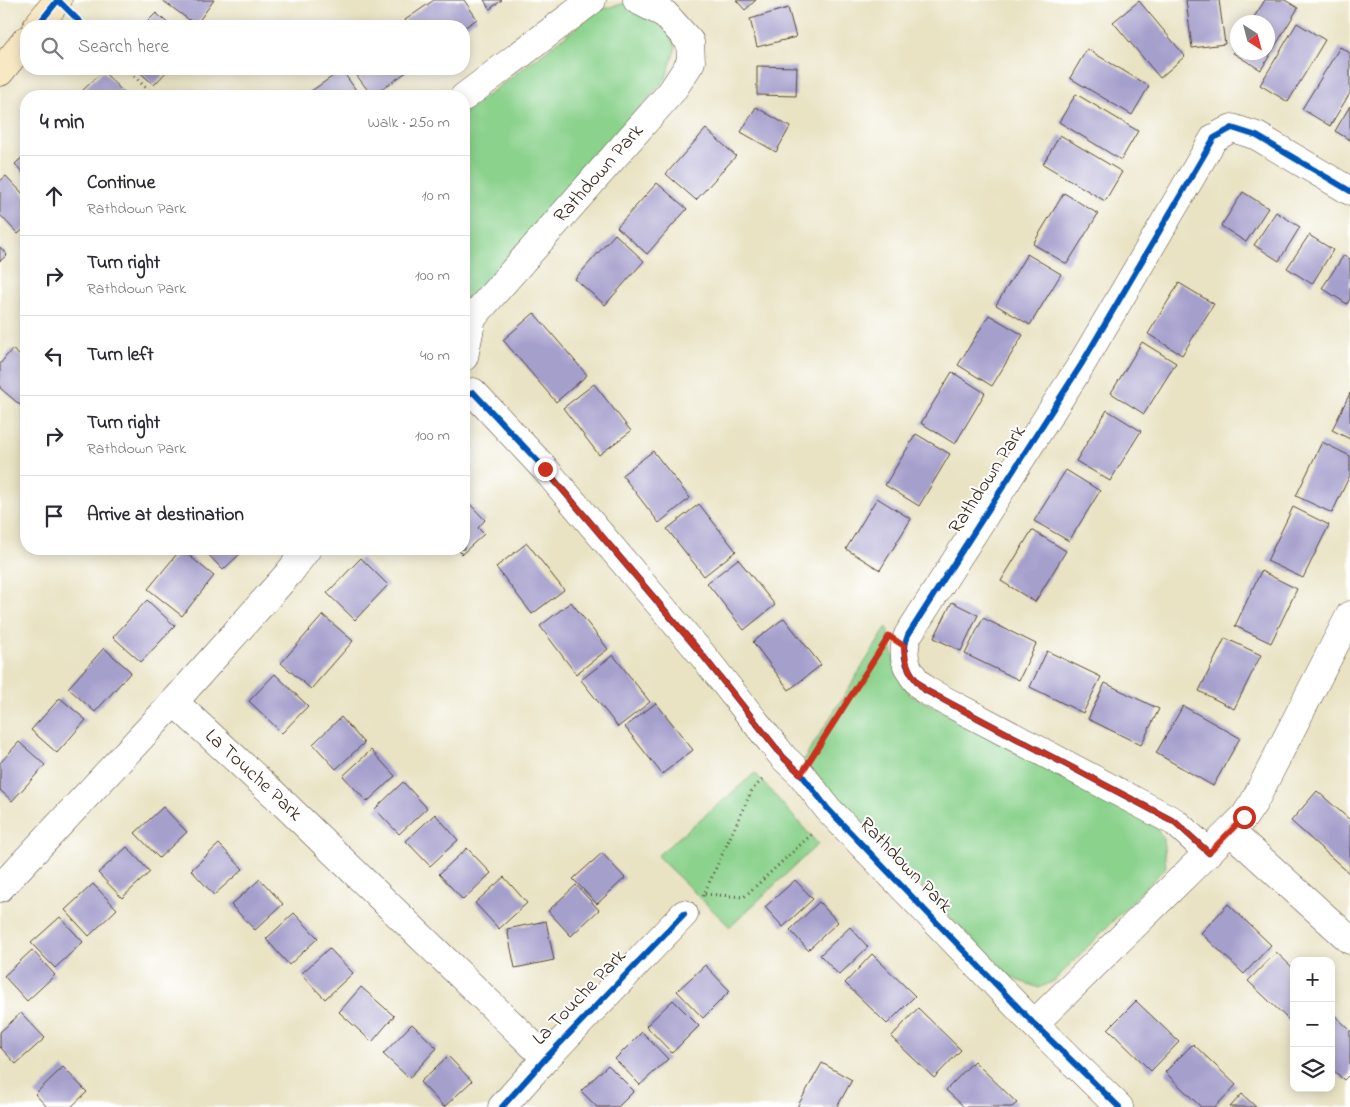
<!DOCTYPE html>
<meta charset="utf-8">
<style>
body{margin:0;font-family:"Indie Flower",sans-serif;background:#f7f7f7;color:#2b2b33}
.controls{position:absolute;right:15px;bottom:15px;display:grid;overflow:hidden;border-radius:10px;box-shadow:0 2px 12px #0003}
.controls button{width:45px;height:45px;display:grid;place-items:center;padding:0;border:0;border-bottom:1px solid #e1e1e2;background:#fff;color:#2b2b33;font:25px sans-serif}
.compass{position:absolute;left:1230px;top:15px;width:45px;height:45px;border-radius:50%;background:#fff;box-shadow:0 2px 12px #0003;rotate:144deg}
.stop{position:absolute;width:15px;height:15px;margin:-11px;border:4px solid #c8321e;border-radius:50%;background:#fff}
.stop.end{background:#c8321e;border-color:#fff;box-shadow:0 1px 5px #0008}
.list{margin:0;padding:0;list-style:none}
h2{display:flex;justify-content:space-between;align-items:center;height:65px;margin:0;padding:0 20px;font-size:21px}
h2 small{font-size:16px;font-weight:400;color:#7c7c81}
.list li{display:grid;grid-template-columns:32px 1fr auto;gap:15px;align-items:center;box-sizing:border-box;height:80px;padding:0 20px;border-top:1px solid #e1e1e2}
.list b{display:block;font-size:19px;white-space:nowrap}
.list p{margin:0;font-size:16px;white-space:nowrap;color:#7c7c81}
.list em{font-size:16px;font-style:normal;color:#7c7c81}
.icon{flex:none;width:28px;height:28px;fill:none;stroke:currentColor;stroke-width:2;stroke-linecap:round;stroke-linejoin:round}
.map{position:relative;flex:none;width:1350px;height:1107px;overflow:hidden}
.search{position:absolute;background:#fff;box-shadow:0 2px 12px #0003;left:20px;top:20px;width:450px;height:55px;display:flex;align-items:center;gap:12px;box-sizing:border-box;padding:0 18px;border-radius:20px;color:#7c7c81;font-size:19px}
.panel{position:absolute;background:#fff;box-shadow:0 2px 12px #0003;left:20px;top:90px;width:450px;height:465px;border-radius:20px}
.map>svg:first-child{display:block}
.green{fill:#8bd28d;stroke:#637e56}
.building{fill:#a59fcc}
.lines{fill:none;stroke-linecap:round;stroke-linejoin:round}
.street-casing{stroke:#554637;stroke-width:29}
.secondary-casing{stroke:#554637;stroke-width:29}
.path{stroke:#554637;stroke-width:3;stroke-dasharray:1 4;stroke-linecap:butt}
.street{stroke:#fff;stroke-width:28}
.secondary{stroke:#f8e8c3;stroke-width:28}
.cycleway-casing{stroke:#fff;stroke-width:9}
.cycleway{stroke:#0057b8;stroke-width:6}
.route{stroke:#c8321e;stroke-width:6}
.labels{text-anchor:middle;dominant-baseline:central;stroke-width:4;stroke-linejoin:round;paint-order:stroke}
.street-label{font-size:20px;fill:#3b2a1e;stroke:#fff}
</style>
<div class="map">
<svg width="1350" height="1107" viewBox="0 0 1350 1107">
<rect width="100%" height="100%" fill="#fff"/>
<filter id="ink" filterUnits="userSpaceOnUse"><feTurbulence type="fractalNoise" baseFrequency=".02" numOctaves="2"/><feDisplacementMap in="SourceGraphic" scale="10" xChannelSelector="R" yChannelSelector="G"/><feConvolveMatrix kernelMatrix="1 2 1 2 8 2 1 2 1" color-interpolation-filters="sRGB"/></filter>
<filter id="wash" filterUnits="userSpaceOnUse"><feTurbulence type="fractalNoise" baseFrequency=".0096" numOctaves="4" result="noise"/><feDisplacementMap in="SourceGraphic" scale="20" xChannelSelector="R" yChannelSelector="G"/><feGaussianBlur stdDeviation="1.12" result="paint"/><feColorMatrix in="noise" values="0 0 0 0 0 0 0 0 0 0 0 0 0 0 0 0 0 1.4 0 .05"/><feComposite in="paint" operator="in"/></filter>
<g filter="url(#wash)">
<rect width="100%" height="100%" fill="#e9e3c4"/>
<g class="green">
<path d="M631 2 661 20 676 47 666 78 464 309V113L601 9Z"/>
<path d="M887 627 893 654 909 694 1149 817 1163 838 1166 867 1054 981 1039 988 1017 980 1001 970 803 761Z"/>
<path d="M755 773 818 844 730 927 657 856Z"/>
</g>
<g id="blocks">
<g class="building">
<path d="M162 0H214L196 25Z"/>
<path d="M434 0H464L477 19 464 28V26H409L405 20Z"/>
<path d="M484 0H502L490 9Z"/>
<path d="M736 0H756L745 10Z"/>
<path d="M1186 0H1219L1225 44 1192 48Z"/>
<path d="M1265 0H1285L1298 8 1261 70 1233 53 1238 45V52H1268V22H1251Z"/>
<path d="M1139 1 1185 56 1160 78 1113 22Z"/>
<path d="M788 8 796 37 757 47 750 19Z"/>
<path d="M156 13 171 26H143Z"/>
<path d="M1297 23 1325 40 1288 102 1260 85Z"/>
<path d="M1340 47 1350 53V93L1330 126 1302 109Z"/>
<path d="M1087 49 1149 86 1132 115 1070 78Z"/>
<path d="M757 66 797 67 796 96 757 95Z"/>
<path d="M136 69H169L154 85Z"/>
<path d="M352 69H411L372 96Z"/>
<path d="M342 70 360 96H304L317 87Z"/>
<path d="M103 71 127 96H84L81 92Z"/>
<path d="M1076 94 1138 131 1121 160 1059 122Z"/>
<path d="M1350 106V140L1335 131Z"/>
<path d="M756 107 790 127 776 152 741 132Z"/>
<path d="M706 129 736 156 696 200 666 174Z"/>
<path d="M1060 135 1122 172 1105 201 1043 164Z"/>
<path d="M26 154V176L15 164Z"/>
<path d="M6 176 26 197V227L18 234 0 215V181Z"/>
<path d="M657 183 687 209 647 254 617 227Z"/>
<path d="M1243 192 1268 208 1246 242 1221 226Z"/>
<path d="M1064 193 1098 214 1067 264 1033 244Z"/>
<path d="M1276 212 1300 227 1279 261 1254 245Z"/>
<path d="M615 234 644 261 605 305 575 279Z"/>
<path d="M1309 235 1333 250 1312 284 1287 268Z"/>
<path d="M0 247 7 255 0 261Z"/>
<path d="M1027 254 1061 274 1030 325 996 305Z"/>
<path d="M1344 255 1350 259V299L1347 304 1322 288Z"/>
<path d="M1179 283 1214 304 1182 355 1148 334Z"/>
<path d="M534 313 587 375 556 402 503 340Z"/>
<path d="M989 315 1023 335 992 386 958 365Z"/>
<path d="M1142 342 1176 363 1144 414 1111 393Z"/>
<path d="M12 349 26 361V410L0 388V364Z"/>
<path d="M952 372 985 393 955 444 921 423Z"/>
<path d="M594 384 631 431 599 455 563 408Z"/>
<path d="M1350 393V439L1332 430Z"/>
<path d="M1107 410 1141 431 1110 481 1076 461Z"/>
<path d="M916 434 950 454 919 506 885 485Z"/>
<path d="M1322 442 1350 456V475L1332 513 1296 496Z"/>
<path d="M653 451 690 498 659 523 622 475Z"/>
<path d="M1066 470 1100 491 1069 541 1034 521Z"/>
<path d="M877 498 911 519 880 570 846 549Z"/>
<path d="M468 502 485 520 478 528 484 534 462 554 457 549H464V506Z"/>
<path d="M699 504 736 551 704 576 667 529Z"/>
<path d="M1293 507 1329 525 1303 578 1267 561Z"/>
<path d="M1032 530 1066 551 1035 602 1001 581Z"/>
<path d="M527 543 564 590 532 614 496 567Z"/>
<path d="M181 549 214 576 182 616 148 589Z"/>
<path d="M203 549H245L223 570Z"/>
<path d="M361 558 388 585 355 620 327 593Z"/>
<path d="M738 559 775 605 744 630 707 583Z"/>
<path d="M1261 571 1297 589 1271 643 1235 626Z"/>
<path d="M147 600 175 626 141 662 113 637Z"/>
<path d="M571 602 608 649 576 674 540 626Z"/>
<path d="M952 602 978 615 961 651 934 638Z"/>
<path d="M323 615 353 641 311 689 281 663Z"/>
<path d="M784 618 821 665 789 690 753 642Z"/>
<path d="M983 618 1036 644 1019 680 965 654Z"/>
<path d="M1225 638 1261 655 1234 709 1199 691Z"/>
<path d="M104 648 131 672 95 712 68 688Z"/>
<path d="M1047 651 1101 677 1083 713 1030 687Z"/>
<path d="M613 655 650 702 618 727 581 680Z"/>
<path d="M275 674 308 706 282 733 249 701Z"/>
<path d="M1105 683 1159 709 1141 745 1088 719Z"/>
<path d="M60 698 86 720 57 753 31 730Z"/>
<path d="M656 703 693 750 662 774 625 727Z"/>
<path d="M1183 706 1240 738 1213 786 1156 753Z"/>
<path d="M341 717 364 743 336 769 313 744Z"/>
<path d="M19 742 45 765 12 801 0 790V763Z"/>
<path d="M371 750 395 776 367 802 343 776Z"/>
<path d="M403 782 427 808 399 834 375 809Z"/>
<path d="M1317 791 1350 820V874L1291 821Z"/>
<path d="M163 807 187 832 159 858 135 833Z"/>
<path d="M435 814 458 840 430 866 406 841Z"/>
<path d="M219 844 243 869 214 895 191 870Z"/>
<path d="M127 847 150 872 122 898 98 873Z"/>
<path d="M467 848 491 873 463 900 439 874Z"/>
<path d="M602 853 625 878 597 904 573 879Z"/>
<path d="M504 877 527 903 499 929 475 903Z"/>
<path d="M260 879 283 904 255 930 231 905Z"/>
<path d="M795 880 813 899 783 927 765 907Z"/>
<path d="M93 884 117 909 89 936 65 910Z"/>
<path d="M576 885 599 910 571 936 548 911Z"/>
<path d="M819 902 838 922 808 950 790 930Z"/>
<path d="M1228 904 1271 945 1244 974 1201 933Z"/>
<path d="M294 913 318 938 289 965 266 939Z"/>
<path d="M60 917 83 942 55 968 31 943Z"/>
<path d="M546 921 554 960 515 968 507 929Z"/>
<path d="M850 927 868 947 839 975 820 955Z"/>
<path d="M329 948 353 973 325 999 301 974Z"/>
<path d="M32 950 55 975 27 1001 4 976Z"/>
<path d="M1276 952 1294 969V1019L1291 1022 1248 981Z"/>
<path d="M872 954 915 996 887 1024 845 983Z"/>
<path d="M705 965 730 991 703 1018 677 991Z"/>
<path d="M361 987 394 1016 372 1042 339 1012Z"/>
<path d="M673 1000 699 1026 672 1053 646 1026Z"/>
<path d="M1136 1001 1179 1042 1151 1071 1108 1029Z"/>
<path d="M918 1008 961 1050 934 1078 891 1037Z"/>
<path d="M1331 1012 1350 1030V1074L1344 1080 1331 1068Z"/>
<path d="M21 1013 45 1038 16 1064 0 1047V1032Z"/>
<path d="M412 1024 437 1048 409 1078 383 1054Z"/>
<path d="M642 1032 668 1059 640 1085 615 1059Z"/>
<path d="M1193 1044 1236 1085 1215 1107H1201L1165 1072Z"/>
<path d="M448 1056 472 1081 444 1107 420 1082Z"/>
<path d="M974 1061 1017 1103 1012 1107H964L946 1090Z"/>
<path d="M822 1063 852 1080 837 1107H797Z"/>
<path d="M608 1065 634 1091 618 1107H597L581 1091Z"/>
<path d="M63 1067 87 1092 71 1107H47L35 1094Z"/>
<path d="M1242 1094 1256 1107H1230Z"/>
</g>
</g>
</g>
<g filter="url(#ink)">
<use href="#blocks" fill-opacity="0" stroke="#554637" stroke-width="1"/>
<g class="lines">
<g class="street-casing">
<g id="street">
<path d="M464 97 592 0"/>
<path id="s1" d="M464 357 472 318 672 91 691 62 690 42 665 14 637 0"/>
<path d="M464 396 473 392 545 469 700 652 784 758 801 774 828 809 1034 1024 1119 1107"/>
<path id="s2" d="M174 702 275 795 546 1058"/>
<path d="M1230 831 1350 940"/>
<path d="M1209 853 1175 822 925 690C908 673 899 658 908 635L1081 365 1214 138 1232 128 1257 136 1350 191"/>
<path d="M0 888 174 702 289 573 307 549"/>
<path d="M1034 1024 1244 817 1254 802 1350 615"/>
<path d="M502 1107 546 1058 684 914"/>
</g>
</g>
<g class="secondary-casing">
<g id="secondary">
<path d="M37 26 58 0"/>
<path d="M0 72 26 40"/>
</g>
</g>
<g class="path">
<path d="M78 20 84 26"/>
<path d="M127 69 154 96"/>
<path d="M815 752 876 656"/>
<path d="M705 894 744 897 814 832"/>
<path d="M703 896 752 790 764 778"/>
</g>
<use href="#street" class="street"/>
<use href="#secondary" class="secondary"/>
<g class="cycleway-casing">
<g id="cycleway">
<path d="M37 26 58 0 84 26"/>
<path d="M464 396 473 392 545 469 700 652 784 758 801 774 828 809 1034 1024 1119 1107"/>
<path d="M1209 853 1175 822 925 690C908 673 899 658 908 635L1081 365 1214 138 1232 128 1257 136 1350 191"/>
<path d="M502 1107 546 1058 684 914"/>
</g>
</g>
<use href="#cycleway" class="cycleway"/>
</g>
</g>
<g class="lines" filter="url(#ink)">
<path class="route" d="M545 469 700 652 784 758 801 774 889 636 904 646C905 665 911 677 925 690L1175 822 1209 853 1244 817"/>
</g>
<g class="labels">
<g class="street-label">
<text stroke="none"><textPath href="#s1" startOffset="232">Rathdown Park</textPath></text>
<text transform="translate(988 480) rotate(-57)">Rathdown Park</text>
<text stroke="none"><textPath href="#s2" startOffset="108">La Touche Park</textPath></text>
<text transform="translate(905 866) rotate(46)">Rathdown Park</text>
<text transform="translate(580 998) rotate(-46)">La Touche Park</text>
</g>
</g>
</svg>
<div class="controls">
<button>+</button>
<button>−</button>
<button><svg class="icon" aria-label="layers" viewBox="0 0 24 24"><path d="M12 4l9 5-9 5-9-5zM3 14l9 5 9-5"/></svg></button>
</div>
<svg class="compass" viewBox="-18 -18 36 36"><path d="M0-13l5 13h-10z" fill="#e53935"/><path d="M0 13l5-13h-10z" fill="#7c7c81"/></svg>
<div class="stop" style="left:1244px;top:817px"></div>
<div class="stop end" style="left:545px;top:469px"></div>
<div class="search"><svg class="icon" aria-label="search" viewBox="0 0 24 24"><circle cx="10" cy="10" r="6"/><path d="M15 15l6 6"/></svg>Search here</div>
<section class="panel">
<h2>4 min<small>Walk · 250 m</small></h2>
<ul class="list">
<li><svg class="icon" aria-label="ahead" viewBox="0 0 24 24"><path d="M12 20V5M6 11l6-6 6 6"/></svg><div><b>Continue</b><p>Rathdown Park</p></div><em>10 m</em></li>
<li><svg class="icon" aria-label="right" viewBox="0 0 24 24"><path d="M7 20v-9h11M14 6l5 5-5 5"/></svg><div><b>Turn right</b><p>Rathdown Park</p></div><em>100 m</em></li>
<li><svg class="icon" aria-label="left" viewBox="0 0 24 24"><path d="M17 20v-9H6M10 6l-5 5 5 5"/></svg><div><b>Turn left</b></div><em>40 m</em></li>
<li><svg class="icon" aria-label="right" viewBox="0 0 24 24"><path d="M7 20v-9h11M14 6l5 5-5 5"/></svg><div><b>Turn right</b><p>Rathdown Park</p></div><em>100 m</em></li>
<li><svg class="icon" aria-label="arrive" viewBox="0 0 24 24"><path d="M6 21V4h12l-3 4 3 4H6"/></svg><div><b>Arrive at destination</b></div></li>
</ul>
</section>
</div>
